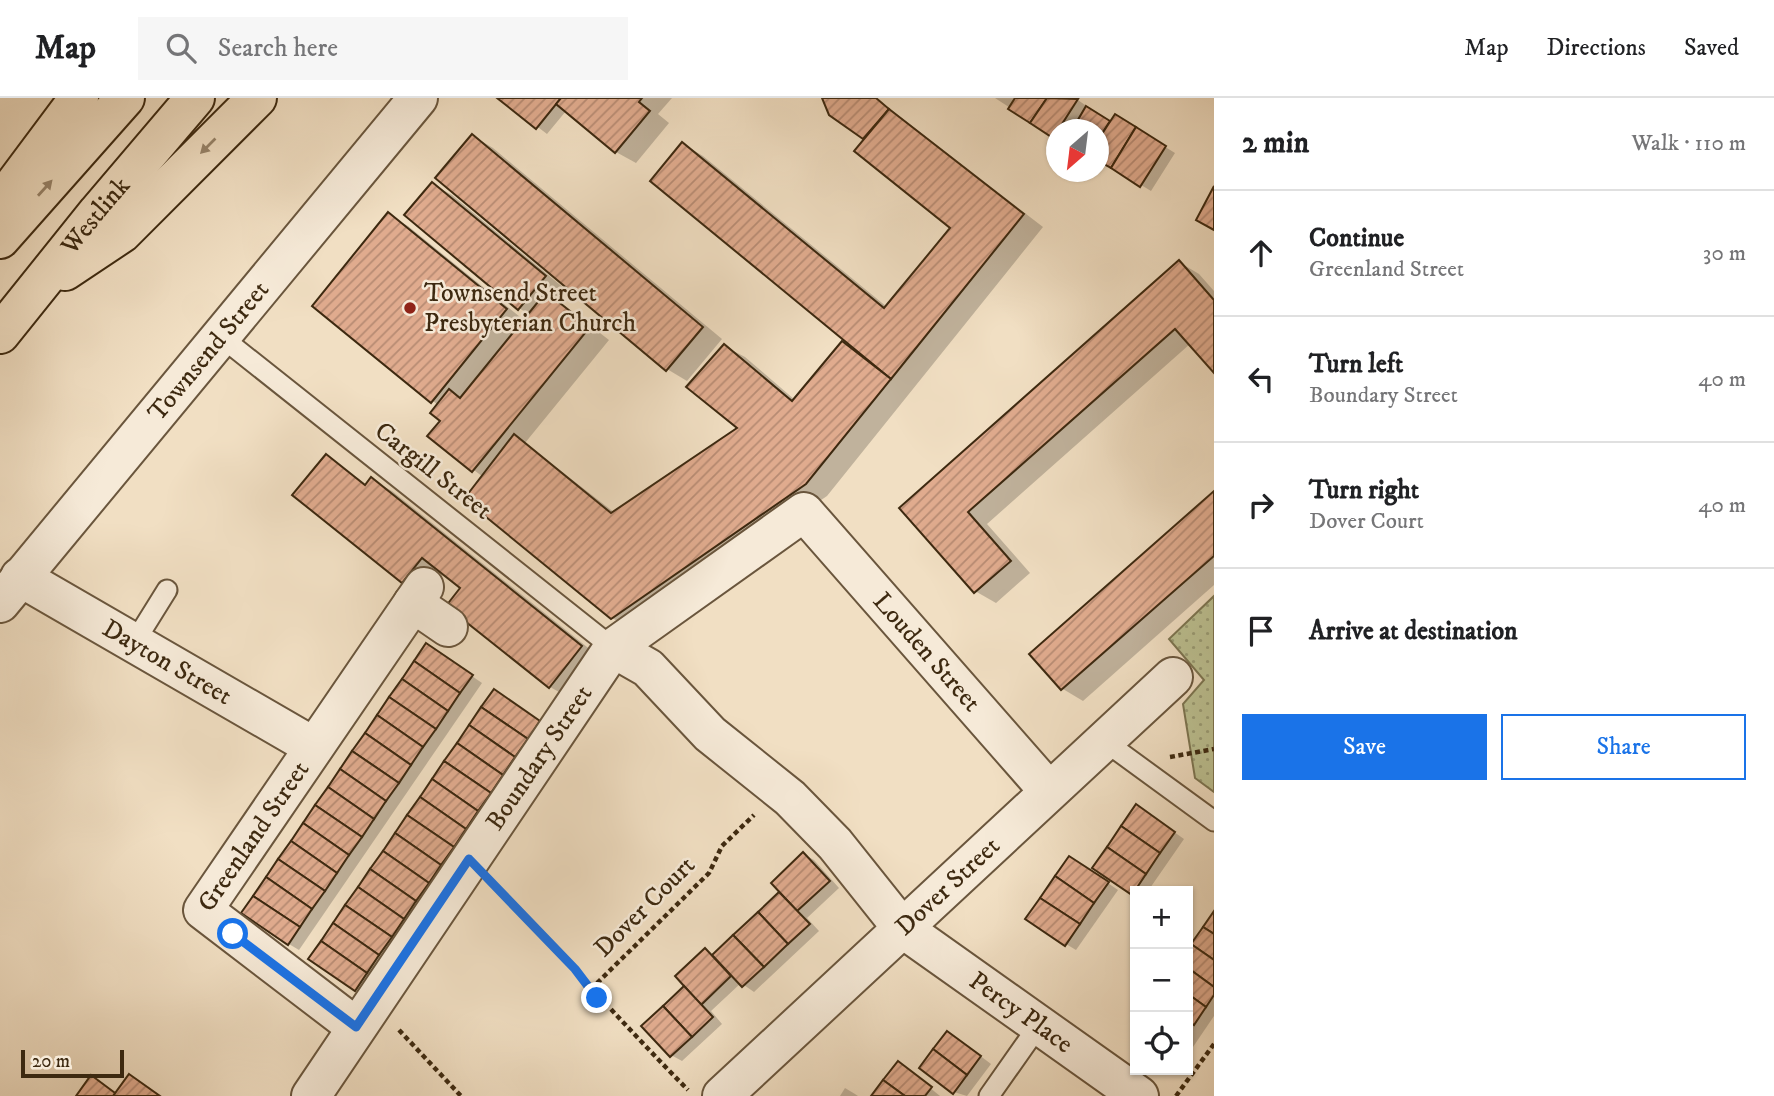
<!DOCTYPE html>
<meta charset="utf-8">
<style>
body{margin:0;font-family:"IM FELL DW Pica",serif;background:#f6f6f6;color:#202124}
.controls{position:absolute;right:21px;bottom:21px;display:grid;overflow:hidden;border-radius:0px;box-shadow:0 2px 5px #0004}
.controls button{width:63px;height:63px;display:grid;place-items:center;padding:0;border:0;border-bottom:2px solid #e0e0e0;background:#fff;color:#202124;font:35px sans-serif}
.compass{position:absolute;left:1046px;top:21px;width:63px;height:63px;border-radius:50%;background:#fff;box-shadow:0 2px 5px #0004;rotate:208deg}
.scale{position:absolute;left:21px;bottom:18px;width:103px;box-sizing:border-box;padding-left:7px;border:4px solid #3d2910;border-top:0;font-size:19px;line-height:24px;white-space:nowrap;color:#3d2910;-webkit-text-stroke:5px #f6ead8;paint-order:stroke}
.stop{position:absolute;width:21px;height:21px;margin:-16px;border:5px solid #1a73e8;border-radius:50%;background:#fff}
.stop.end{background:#1a73e8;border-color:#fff;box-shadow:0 2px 7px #0008}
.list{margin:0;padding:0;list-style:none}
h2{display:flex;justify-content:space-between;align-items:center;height:91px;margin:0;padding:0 28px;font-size:30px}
h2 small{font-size:23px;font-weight:400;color:#757577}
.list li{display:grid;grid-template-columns:46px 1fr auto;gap:21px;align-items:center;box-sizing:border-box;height:126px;padding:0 28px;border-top:2px solid #e0e0e0}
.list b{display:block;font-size:26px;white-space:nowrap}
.list p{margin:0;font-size:23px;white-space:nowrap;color:#757577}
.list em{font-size:23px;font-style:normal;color:#757577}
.actions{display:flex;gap:14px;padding:21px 28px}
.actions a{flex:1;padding:16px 0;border:2px solid #1a73e8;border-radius:0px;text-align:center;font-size:24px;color:#1a73e8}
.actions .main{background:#1a73e8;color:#fff}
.icon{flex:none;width:38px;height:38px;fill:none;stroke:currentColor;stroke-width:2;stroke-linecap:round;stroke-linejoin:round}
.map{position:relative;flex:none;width:1214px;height:998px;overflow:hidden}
header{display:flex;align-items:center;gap:42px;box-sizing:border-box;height:98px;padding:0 35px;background:#fff;border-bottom:2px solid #e0e0e0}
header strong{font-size:33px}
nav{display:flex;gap:38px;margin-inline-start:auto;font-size:24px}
.search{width:490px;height:63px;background:#f6f6f6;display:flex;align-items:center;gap:18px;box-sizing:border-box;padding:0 24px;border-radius:0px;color:#757577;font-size:26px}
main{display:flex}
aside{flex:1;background:#fff}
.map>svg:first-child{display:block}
.grass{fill:url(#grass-dots);stroke:#7c7551;stroke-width:2}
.shadow{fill:#0003}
.building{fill:url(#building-hatch);stroke:#3d2910;stroke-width:2}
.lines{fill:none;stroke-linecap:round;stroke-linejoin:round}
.lane-casing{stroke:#6a563d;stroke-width:23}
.street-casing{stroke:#6a563d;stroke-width:42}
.highway-casing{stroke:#3d2910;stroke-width:42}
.path{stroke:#3d2910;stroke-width:4.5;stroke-dasharray:5 3.5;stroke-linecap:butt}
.lane{stroke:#f6ead8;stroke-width:19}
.street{stroke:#f6ead8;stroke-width:38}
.highway{stroke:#f1dfc3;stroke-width:38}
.oneway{fill:#97846a}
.route{stroke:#1a73e8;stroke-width:9}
.poi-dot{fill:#8f2418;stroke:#f6ead8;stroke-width:2.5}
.labels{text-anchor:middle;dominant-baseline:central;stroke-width:5;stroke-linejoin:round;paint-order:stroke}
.street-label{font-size:26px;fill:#3d2910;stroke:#f6ead8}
.poi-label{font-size:26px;fill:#3d2910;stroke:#f6ead8;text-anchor:start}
</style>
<header>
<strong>Map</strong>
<div class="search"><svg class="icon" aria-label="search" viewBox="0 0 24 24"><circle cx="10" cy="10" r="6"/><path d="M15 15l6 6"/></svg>Search here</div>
<nav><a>Map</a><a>Directions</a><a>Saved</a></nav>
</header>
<main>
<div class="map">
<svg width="1214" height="998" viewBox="0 0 1214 998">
<defs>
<pattern id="grass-dots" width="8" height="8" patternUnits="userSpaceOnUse" patternTransform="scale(1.75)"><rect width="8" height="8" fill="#bcc192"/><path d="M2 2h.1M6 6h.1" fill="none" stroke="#9a9d76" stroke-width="1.8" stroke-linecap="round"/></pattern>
<pattern id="building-hatch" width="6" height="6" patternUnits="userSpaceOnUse" patternTransform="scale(1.75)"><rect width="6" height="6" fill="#e0ab8e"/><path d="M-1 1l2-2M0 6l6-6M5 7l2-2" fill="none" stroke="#b78b73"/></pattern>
</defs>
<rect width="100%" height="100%" fill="#f1dfc3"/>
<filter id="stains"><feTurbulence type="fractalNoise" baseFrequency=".00286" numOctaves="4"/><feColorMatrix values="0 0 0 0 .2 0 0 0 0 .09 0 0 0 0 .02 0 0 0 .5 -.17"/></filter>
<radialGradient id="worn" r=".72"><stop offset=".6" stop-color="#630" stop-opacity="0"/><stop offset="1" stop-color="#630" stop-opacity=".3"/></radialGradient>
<path class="grass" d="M1214 498V694L1195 680 1183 606 1204 582 1169 541Z"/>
<g class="shadow">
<path d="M500 0H672L658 16 669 25 636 65 616 54 566 13 547 36Z"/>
<path d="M824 0H876L1043 129 827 398 632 531 612 520 483 379 430 338 442 323 438 307 314 208 388 117 408 128 525 223 530 217 519 210 432 86 452 97 565 191 556 201 609 242 525 345 615 415 739 330 724 248 745 259 795 302 845 243 652 83 683 46 703 58 887 209 952 130 866 41 831 16Z"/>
<path d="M995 0H1075L1111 25 1115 18 1175 55 1151 93 1100 62 1098 65V32H1056V40Z"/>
<path d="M473 38 493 50 722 241 687 283 667 271Z"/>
<path d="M1179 164 1199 176 1214 193V273L1190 246 987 426 1030 475 996 505 975 493 901 410Z"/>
<path d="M326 358 367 387 372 382 392 393 602 561 570 600 550 589 463 490 441 473 423 495 403 484 295 397Z"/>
<path d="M1214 395V487L1083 603 1063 591 1032 557Z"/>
<path d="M437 554 482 585 299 852 289 846Z"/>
<path d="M505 599 550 630 366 898 356 892Z"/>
<path d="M1147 715 1184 741 1148 793H1135V797L1095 769Z"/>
<path d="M803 756 814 762 839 790 807 820 819 833 754 894 741 885 711 913 722 926 682 963 671 957 686 888 705 852 714 857 782 794Z"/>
<path d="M1080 766 1118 792 1076 852 1066 846Z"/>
<path d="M1214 816V918L1193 949 1188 946V854Z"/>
<path d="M958 941 991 966 967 998 954 994 921 969Z"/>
<path d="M908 972 940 998H874Z"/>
<path d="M845 990 855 996 858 998H840Z"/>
</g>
<g class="building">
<path d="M497 0H561L536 31Z"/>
<path d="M561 0H642L639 4 650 13 615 55 556 6Z"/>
<path d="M822 0H876L889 11 863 41 829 17Z"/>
<path d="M1015 0H1047L1030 25 1008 11Z"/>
<path d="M1047 0 1078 1 1053 40 1030 25Z"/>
<path d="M1086 8 1110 23 1098 42V32H1072Z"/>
<path d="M889 11 1024 116 891 281 650 83 682 44 884 210 950 130 854 53Z"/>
<path d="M1115 16 1136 29 1111 70 1098 63V42Z"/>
<path d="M1136 29 1166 48 1140 89 1111 70Z"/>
<path d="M472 36 703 229 666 273 435 80Z"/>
<path d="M432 84 546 178 518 212 404 117Z"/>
<path d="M1214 88V132L1196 122Z"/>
<path d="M388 114 507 211 431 305 312 208Z"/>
<path d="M1179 162 1214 202V275L1175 231 968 414 1011 463 974 495 899 410Z"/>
<path d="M546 194 590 229 472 374 427 338 440 323 430 315 449 291 460 300Z"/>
<path d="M842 243 891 281 806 386 611 521 464 401 514 336 611 415 737 330 686 289 724 246 792 303Z"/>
<path d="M326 356 365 387 371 379 582 548 549 590 446 508 460 490 422 460 402 485 292 397Z"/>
<path d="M1214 393V458L1061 592 1029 556Z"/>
<path d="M426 545 473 577 460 595 414 563Z"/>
<path d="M414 563 460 595 448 613 402 581Z"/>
<path d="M402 581 448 613 436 631 389 599Z"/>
<path d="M494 591 540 623 528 641 481 609Z"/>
<path d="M389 599 436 631 423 649 377 617Z"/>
<path d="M481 609 528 641 515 659 469 627Z"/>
<path d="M377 617 423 649 411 667 365 635Z"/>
<path d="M469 627 515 659 503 677 457 645Z"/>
<path d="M365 635 411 667 399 685 352 653Z"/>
<path d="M457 645 503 677 491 695 444 663Z"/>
<path d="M352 653 399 685 386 703 340 671Z"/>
<path d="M444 663 491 695 478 713 432 681Z"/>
<path d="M340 671 386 703 374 721 328 689Z"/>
<path d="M432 681 478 713 466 731 420 699Z"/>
<path d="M328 689 374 721 362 739 315 707Z"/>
<path d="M420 699 466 731 454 749 407 717Z"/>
<path d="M1136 706 1175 734 1160 755 1121 728Z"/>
<path d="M315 707 362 739 349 757 303 725Z"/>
<path d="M407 717 454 749 441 767 395 735Z"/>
<path d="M303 725 349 757 337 775 291 743Z"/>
<path d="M1121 728 1160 755 1146 776 1107 749Z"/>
<path d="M395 735 441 767 429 785 383 753Z"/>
<path d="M291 743 337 775 325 793 278 761Z"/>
<path d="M1107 749 1146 776 1132 797 1092 770Z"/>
<path d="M383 753 429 785 416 803 370 771Z"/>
<path d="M803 754 830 783 797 813 771 785Z"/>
<path d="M1069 758 1109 784 1094 805 1055 778Z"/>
<path d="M278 761 325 793 312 811 266 779Z"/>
<path d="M370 771 416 803 404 821 358 789Z"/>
<path d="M1055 778 1094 805 1080 826 1040 800Z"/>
<path d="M266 779 312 811 300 829 253 798Z"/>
<path d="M358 789 404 821 392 839 345 807Z"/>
<path d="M779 794 810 826 788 846 758 814Z"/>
<path d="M253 798 300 829 288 847 241 815Z"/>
<path d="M1040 800 1080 826 1065 848 1025 821Z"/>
<path d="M345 807 392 839 379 857 333 825Z"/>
<path d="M1214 813V836L1203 829Z"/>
<path d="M758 814 788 846 764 869 733 837Z"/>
<path d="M333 825 379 857 367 875 321 843Z"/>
<path d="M1203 829 1214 836V862L1191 846Z"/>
<path d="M733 837 764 869 742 889 712 857Z"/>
<path d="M321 843 367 875 355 893 308 861Z"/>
<path d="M1191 846 1214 862V889L1188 870V851Z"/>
<path d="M705 850 731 878 701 907 675 878Z"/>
<path d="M1188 870 1214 889V897L1206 909 1188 896Z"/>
<path d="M684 888 713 919 692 939 663 908Z"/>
<path d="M1188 896 1206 909 1194 927 1188 923Z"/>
<path d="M663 908 692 939 670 959 641 928Z"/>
<path d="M947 933 981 958 967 977 933 951Z"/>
<path d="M933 951 967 977 953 996 919 970Z"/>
<path d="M898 963 932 989 925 998H905L883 982Z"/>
<path d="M129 976 160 998H113Z"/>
<path d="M91 977 115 995 113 998H76Z"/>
<path d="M883 982 905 998H871Z"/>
</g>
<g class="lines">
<g class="lane-casing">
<g id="lane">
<path d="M220 238 613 550"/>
<path d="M134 545 167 492"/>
<path d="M1103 642 1214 723"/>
<path d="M989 998 1039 927"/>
</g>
</g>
<g class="street-casing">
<g id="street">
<path id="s1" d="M20 479 314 649"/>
<path id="s2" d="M0 505 418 0"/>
<path d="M413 505 448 529"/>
<path id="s3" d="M613 550 648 570 710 636 790 700 835 746 902 830 1139 998"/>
<path id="s4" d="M356 929 203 812 424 489"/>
<path id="s5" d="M311 998 613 550 804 414 1048 692"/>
<path id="s6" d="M722 998 1173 579"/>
</g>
</g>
<g class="highway-casing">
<g id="highway">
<path d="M2 113 14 87 79 0"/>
<path d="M0 141 125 0"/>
<path d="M65 173 122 135 257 0"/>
<path id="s7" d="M0 236 98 114 195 0"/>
</g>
</g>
<g class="path">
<path d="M1170 659 1214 651"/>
<path d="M495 787C560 855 622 925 688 992"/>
<path d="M591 891 709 775 722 748 754 717"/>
<path d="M399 932 461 998"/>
<path d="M1176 998 1214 946"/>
</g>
<use href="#lane" class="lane"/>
<use href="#street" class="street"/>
<use href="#highway" class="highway"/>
</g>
<defs><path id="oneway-solid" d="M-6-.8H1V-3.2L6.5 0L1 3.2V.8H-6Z" transform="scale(1.75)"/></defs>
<g class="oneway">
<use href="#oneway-solid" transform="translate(208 48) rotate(135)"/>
<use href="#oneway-solid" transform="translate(45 90) rotate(-48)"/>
</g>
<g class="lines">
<path class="route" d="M233 836 356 929 469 761 575 871 597 900"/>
</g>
<circle class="poi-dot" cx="410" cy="210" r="7"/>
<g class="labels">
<g class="street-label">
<text stroke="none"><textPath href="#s7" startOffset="152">Westlink</textPath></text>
<text stroke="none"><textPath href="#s2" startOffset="327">Townsend Street</textPath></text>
<text transform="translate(433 373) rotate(38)">Cargill Street</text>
<text stroke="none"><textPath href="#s5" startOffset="961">Louden Street</textPath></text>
<text stroke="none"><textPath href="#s1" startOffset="170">Dayton Street</textPath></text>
<text stroke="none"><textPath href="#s5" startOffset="408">Boundary Street</textPath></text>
<text stroke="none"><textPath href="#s4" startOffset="282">Greenland Street</textPath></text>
<text stroke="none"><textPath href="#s6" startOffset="308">Dover Street</textPath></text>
<text transform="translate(645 809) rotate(-45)">Dover Court</text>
<text stroke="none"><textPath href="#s3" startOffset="551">Percy Place</textPath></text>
</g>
<g class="poi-label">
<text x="424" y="195">Townsend Street<tspan x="424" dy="30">Presbyterian Church</tspan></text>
</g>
</g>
<rect width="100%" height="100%" filter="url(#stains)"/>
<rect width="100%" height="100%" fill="url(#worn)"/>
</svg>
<div class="controls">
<button>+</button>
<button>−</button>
<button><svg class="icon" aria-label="locate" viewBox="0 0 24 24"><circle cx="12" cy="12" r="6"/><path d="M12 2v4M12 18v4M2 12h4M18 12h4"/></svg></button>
</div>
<svg class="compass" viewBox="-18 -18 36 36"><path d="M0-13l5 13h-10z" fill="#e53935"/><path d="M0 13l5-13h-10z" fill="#757577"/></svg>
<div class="scale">20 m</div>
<div class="stop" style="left:233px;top:836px"></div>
<div class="stop end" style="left:597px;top:900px"></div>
</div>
<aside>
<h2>2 min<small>Walk · 110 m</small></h2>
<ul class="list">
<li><svg class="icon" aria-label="ahead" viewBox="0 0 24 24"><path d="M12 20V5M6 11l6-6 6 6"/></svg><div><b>Continue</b><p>Greenland Street</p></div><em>30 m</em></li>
<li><svg class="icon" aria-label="left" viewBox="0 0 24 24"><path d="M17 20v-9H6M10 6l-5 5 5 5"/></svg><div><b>Turn left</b><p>Boundary Street</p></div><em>40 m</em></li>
<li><svg class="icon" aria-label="right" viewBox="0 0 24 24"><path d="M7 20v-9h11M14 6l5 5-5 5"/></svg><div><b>Turn right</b><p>Dover Court</p></div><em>40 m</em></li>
<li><svg class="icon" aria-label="arrive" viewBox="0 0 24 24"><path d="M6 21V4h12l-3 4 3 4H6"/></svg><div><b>Arrive at destination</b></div></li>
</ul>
<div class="actions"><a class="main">Save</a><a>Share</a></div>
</aside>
</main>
